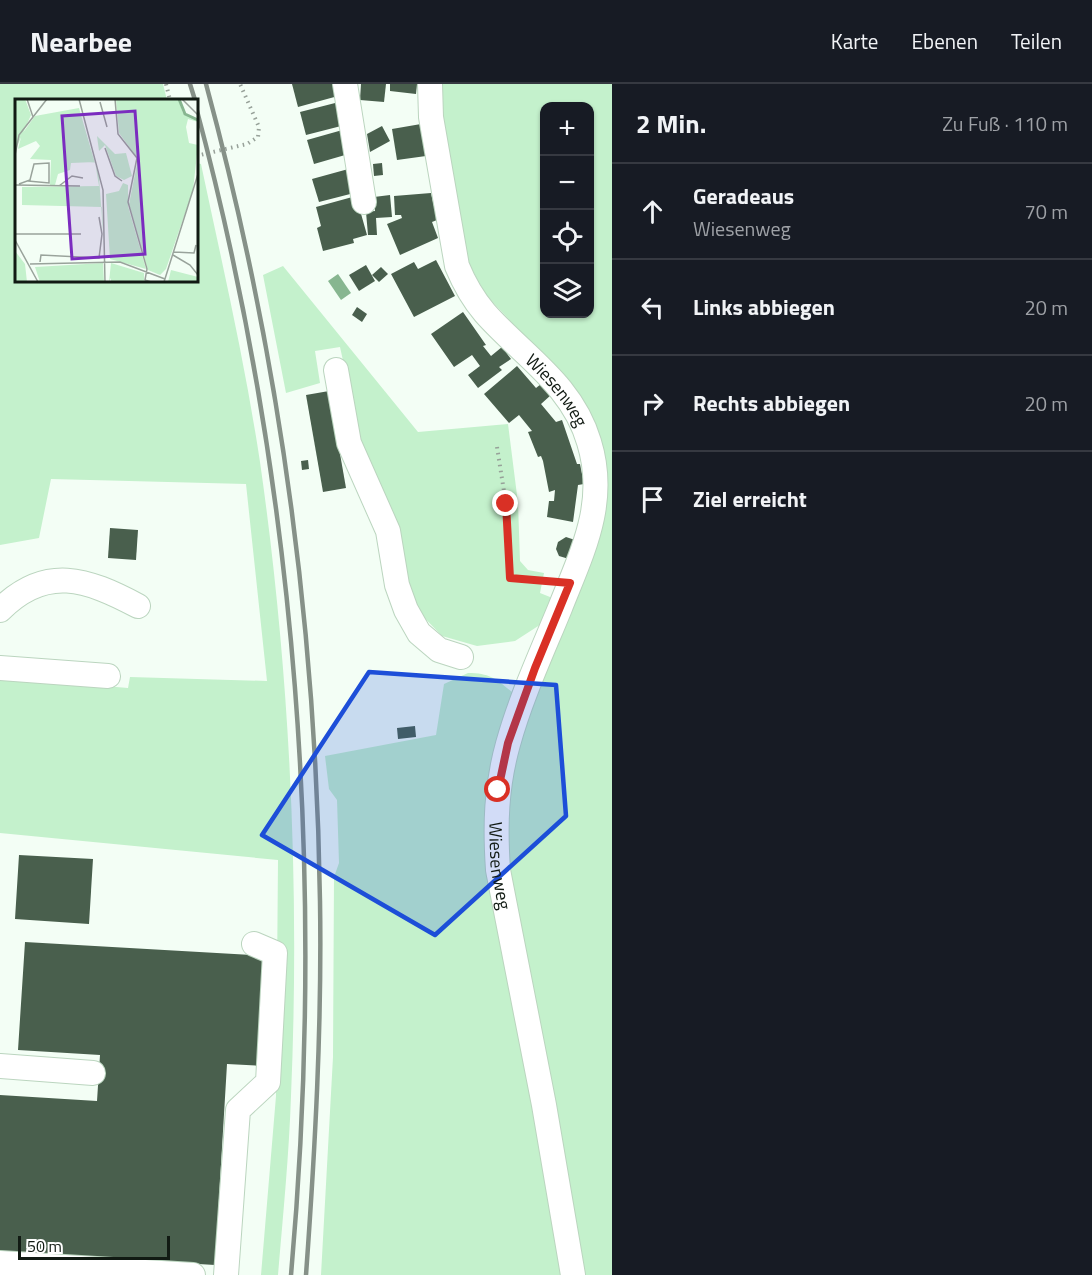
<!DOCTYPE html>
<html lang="de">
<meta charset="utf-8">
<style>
body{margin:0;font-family:"Titillium Web",sans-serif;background:#20242c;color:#f1f3f6}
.controls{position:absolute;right:18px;top:18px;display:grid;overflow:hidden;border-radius:12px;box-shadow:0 2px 4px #0004}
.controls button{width:54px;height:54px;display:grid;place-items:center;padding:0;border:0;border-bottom:2px solid #363941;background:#171b24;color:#f1f3f6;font:30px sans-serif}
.scale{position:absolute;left:18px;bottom:15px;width:152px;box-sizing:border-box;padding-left:6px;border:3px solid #111a13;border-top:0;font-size:16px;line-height:21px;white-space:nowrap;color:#111a13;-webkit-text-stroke:4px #fff;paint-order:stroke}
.stop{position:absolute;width:18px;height:18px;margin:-14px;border:4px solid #d93025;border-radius:50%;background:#fff}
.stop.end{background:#d93025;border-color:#fff;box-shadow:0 2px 6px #0008}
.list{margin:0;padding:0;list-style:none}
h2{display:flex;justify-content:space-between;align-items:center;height:78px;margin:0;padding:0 24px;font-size:26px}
h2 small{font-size:20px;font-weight:400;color:#9ea1a6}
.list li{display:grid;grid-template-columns:39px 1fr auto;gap:18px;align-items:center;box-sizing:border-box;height:96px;padding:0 24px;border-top:2px solid #363941}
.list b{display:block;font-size:22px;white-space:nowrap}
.list p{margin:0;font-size:20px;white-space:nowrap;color:#9ea1a6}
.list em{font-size:20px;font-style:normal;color:#9ea1a6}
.icon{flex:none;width:33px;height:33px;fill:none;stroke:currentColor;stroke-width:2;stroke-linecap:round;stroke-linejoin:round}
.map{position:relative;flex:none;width:612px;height:1191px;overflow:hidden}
header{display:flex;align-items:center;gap:36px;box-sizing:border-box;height:84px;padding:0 30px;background:#171b24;border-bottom:2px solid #363941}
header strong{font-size:28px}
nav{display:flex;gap:33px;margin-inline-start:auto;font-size:21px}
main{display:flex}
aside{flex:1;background:#171b24}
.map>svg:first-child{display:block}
.green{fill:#c4f1cc;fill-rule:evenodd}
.water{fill:#87b690}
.building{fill:#495f4d}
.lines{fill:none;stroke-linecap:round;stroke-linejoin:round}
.minor-casing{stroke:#bbd5bf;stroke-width:26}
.path{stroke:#97a199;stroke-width:4;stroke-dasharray:1.5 4.5;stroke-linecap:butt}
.minor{stroke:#fff;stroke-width:24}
.rail{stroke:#869188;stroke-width:4.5}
.route{stroke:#d93025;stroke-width:8}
.marked{fill:#1d4ed8;fill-opacity:0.2;stroke:#1d4ed8;stroke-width:4.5;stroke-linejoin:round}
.labels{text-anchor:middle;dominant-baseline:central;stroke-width:6;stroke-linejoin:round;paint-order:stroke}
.street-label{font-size:18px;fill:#111a13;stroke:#fff}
.inset-river{fill:none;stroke:#87b690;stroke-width:3}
.inset-road{fill:none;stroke:#99a39b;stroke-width:1.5}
.view{fill:#7b2cbf;fill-opacity:0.15;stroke:#7b2cbf;stroke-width:3}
.inset-edge{fill:none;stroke:#111a13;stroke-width:3}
</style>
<header>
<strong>Nearbee</strong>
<nav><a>Karte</a><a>Ebenen</a><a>Teilen</a></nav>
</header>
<main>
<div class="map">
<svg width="612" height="1191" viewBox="0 0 612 1191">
<rect width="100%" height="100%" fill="#f3fef5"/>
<g class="green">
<path d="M0 0H163L167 16H16V196H196L197 79 201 80C222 179 245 278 260 378 290 587 300 801 291 1012 289 1072 283 1131 278 1191H261L276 1012 278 776 0 749V593L128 604 130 593 267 597 246 400 51 395 39 454 0 461Z"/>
<path d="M438 0H612V1191H581L506 794 505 699 605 402 533 261 486 211 463 169 449 100ZM544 22H590V230H544Z"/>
<path d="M283 182 418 348 508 340 518 419 520 477 528 486 544 489 540 509 550 513 552 520 549 535 515 557 477 562 442 552 415 524 362 363 340 263 315 267 320 299 286 309 263 191Z"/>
<path d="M468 589C490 589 496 595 512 608L511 631 490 712 570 1191H321L333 973 334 793 339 779 337 716 329 705 325 672 436 651 444 600Z"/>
</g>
<path class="water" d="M338 190 351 209 341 216 328 197Z"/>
<g class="building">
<path d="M292 0H335L338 12 298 23Z"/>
<path d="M361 0H386L384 18 360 16Z"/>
<path d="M390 0H417L416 10 390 7Z"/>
<path d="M339 18 345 41 306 51 300 28Z"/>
<path d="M421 40 426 72 397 76 392 45Z"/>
<path d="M382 42 390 57 370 68 367 50Z"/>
<path d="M346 45 352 69 314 80 307 56Z"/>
<path d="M382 79 383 91 374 92 373 80Z"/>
<path d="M352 84 358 108 319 118 312 95Z"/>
<path d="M431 109 437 136 432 138 438 154 400 171 387 140 402 134 401 131H395L394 112Z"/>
<path d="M390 111 392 133 376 134 377 151H368L366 128 375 127 374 113Z"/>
<path d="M356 112 367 151 353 155 354 159 323 167 317 144 321 142 316 123Z"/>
<path d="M436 176 455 212 414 233 391 190 414 178 418 185Z"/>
<path d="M366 181 375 197 359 207 349 191Z"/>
<path d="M381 183 388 190 379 198 372 191Z"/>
<path d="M357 223 367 230 362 238 352 231Z"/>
<path d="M463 228 486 261 483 262 491 272 502 263 511 275 499 283 502 286 478 304 468 291 480 282 472 271 454 283 431 250Z"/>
<path d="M517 282 536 304 541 300 551 311 541 320 556 338 562 336 577 380H580L584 400 578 401 573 438 547 433 549 417H554L555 406 549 408 543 377 541 372 538 373 528 348 532 347 519 331 509 339 484 310Z"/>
<path d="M329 307 346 404 323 408 306 311Z"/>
<path d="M308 376 309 385 302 386 301 377Z"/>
<path d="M110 444 138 446 136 476 108 474Z"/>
<path d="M566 453 575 456 569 475 559 472 556 465 558 458Z"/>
<path d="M415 642 416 653 398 655 397 644Z"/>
<path d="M19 771 93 775 89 840 15 835Z"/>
<path d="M25 858 270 872 263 982 227 980 215 1181 0 1168V1011L97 1017 100 971 18 966Z"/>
</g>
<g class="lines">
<g class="minor-casing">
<g id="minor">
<path d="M345 0 364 118"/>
<path id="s1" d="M430 0 431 33 457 182C464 199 473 215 485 229 523 272 572 300 589 358 608 419 582 468 560 524 542 568 521 613 508 660 496 703 495 741 498 786L544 1021 573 1191"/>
<path d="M336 286 349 359 388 447 397 501 406 526 419 549 439 566 461 573"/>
<path d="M0 526C46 480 87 495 138 522"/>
<path d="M0 584 108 592"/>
<path d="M0 982 93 989"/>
<path d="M0 1179 193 1191"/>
<path d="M226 1191 238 1026 268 998 275 869 254 860"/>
</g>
</g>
<g class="path">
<path d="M166 0 170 16"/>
<path d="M196 72 247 60 258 53 259 43 240 0"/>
<path d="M497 363 506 420 511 494 548 498"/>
</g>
<use href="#minor" class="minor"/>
<g class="rail">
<path d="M190 0 195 16"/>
<path d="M206 0C278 265 316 542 320 817 322 942 315 1066 306 1191"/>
<path d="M196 23C298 404 326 799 291 1191"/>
</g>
</g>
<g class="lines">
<path class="route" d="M498 706 508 659 535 584 570 499 510 494 506 420"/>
</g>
<path class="marked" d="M369 588 556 601 566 732 435 851 262 751Z"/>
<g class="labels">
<g class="street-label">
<text stroke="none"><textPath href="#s1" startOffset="345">Wiesenweg</textPath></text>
<text stroke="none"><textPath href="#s1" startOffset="848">Wiesenweg</textPath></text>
</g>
</g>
<g transform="translate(15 15)">
<rect width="183" height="183" fill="#f3fef5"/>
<path d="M0 0H10L16 16 0 52ZM101 0H163L168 14 183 20V23L173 20 171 28 174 44 183 46 178 91 151 170 145 176 133 171 114 105 123 60 104 34ZM64 9 84 78 90 160 87 108 7 106V88L84 87 80 63 56 64 55 71 43 75 40 86H35L36 61 15 60 25 47 21 42 3 50 7 35 20 17ZM82 37 100 55 111 54 117 77 109 81 101 77 90 46 84 52ZM108 84 113 86V107L131 170 95 160 91 95 104 92ZM0 152 10 165 12 183H0ZM88 164 89 183H25L20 168ZM96 164 129 174V183H96V179L94 183ZM156 171 183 178V183H153Z" fill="#c4f1cc"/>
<path class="inset-river" d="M164 0 170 15 183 21"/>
<path class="inset-road" d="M64 0 88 91 90 183M100 0 103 35 122 59 113 103 132 170 130 181 136 183M167 0 183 16M85 3 92 28M18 18 32 0M90 49 100 77 107 82M0 56 4 36 18 18 12 0M4 85 15 81 19 65 34 64V84L13 82M0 86 65 87M44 87 57 77 68 79M0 135H66M0 141 23 183M159 153 179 154 181 146M158 156 175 166 183 176M25 163 26 156 84 159 87 135 84 118M15 165 105 163 150 180M149 183 183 75"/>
<path class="view" d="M120 12 130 155 57 160 47 17Z"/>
<rect width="183" height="183" class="inset-edge"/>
</g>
</svg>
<div class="controls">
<button>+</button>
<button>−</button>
<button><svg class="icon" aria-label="locate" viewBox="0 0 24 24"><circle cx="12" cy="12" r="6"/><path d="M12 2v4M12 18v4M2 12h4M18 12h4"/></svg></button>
<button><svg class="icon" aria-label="layers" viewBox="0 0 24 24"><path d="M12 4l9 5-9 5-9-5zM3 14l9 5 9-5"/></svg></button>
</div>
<div class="scale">50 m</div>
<div class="stop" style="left:498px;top:706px"></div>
<div class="stop end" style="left:506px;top:420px"></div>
</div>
<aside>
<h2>2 Min.<small>Zu Fuß · 110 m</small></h2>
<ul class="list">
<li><svg class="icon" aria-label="ahead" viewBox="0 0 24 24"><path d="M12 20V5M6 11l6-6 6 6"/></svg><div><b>Geradeaus</b><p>Wiesenweg</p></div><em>70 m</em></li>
<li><svg class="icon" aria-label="left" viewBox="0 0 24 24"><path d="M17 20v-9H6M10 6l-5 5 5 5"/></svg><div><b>Links abbiegen</b></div><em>20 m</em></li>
<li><svg class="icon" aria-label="right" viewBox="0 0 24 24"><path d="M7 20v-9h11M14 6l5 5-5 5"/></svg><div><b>Rechts abbiegen</b></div><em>20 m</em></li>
<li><svg class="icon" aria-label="arrive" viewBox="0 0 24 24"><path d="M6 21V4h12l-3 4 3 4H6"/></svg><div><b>Ziel erreicht</b></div></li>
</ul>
</aside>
</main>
